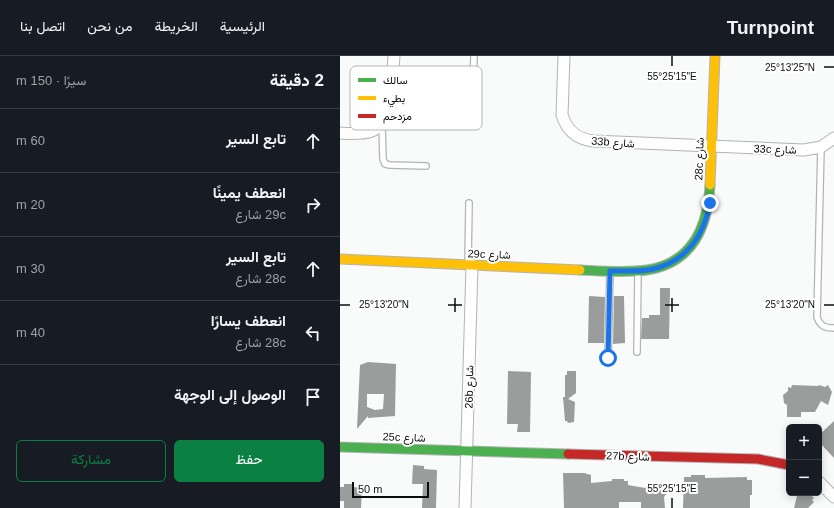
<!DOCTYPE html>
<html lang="ar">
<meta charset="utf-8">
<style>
body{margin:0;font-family:Helvetica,Vazirmatn,sans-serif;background:#20242c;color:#f1f3f6;direction:rtl}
.controls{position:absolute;right:12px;bottom:12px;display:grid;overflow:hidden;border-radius:6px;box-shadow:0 2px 10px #0003}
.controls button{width:36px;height:36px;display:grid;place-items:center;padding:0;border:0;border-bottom:1px solid #363941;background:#171b24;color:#f1f3f6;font:20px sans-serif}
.scale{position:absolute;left:12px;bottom:10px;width:77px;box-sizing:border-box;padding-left:4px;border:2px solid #0c0e0d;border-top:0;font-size:11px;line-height:14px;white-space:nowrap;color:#0c0e0d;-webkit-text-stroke:3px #fff;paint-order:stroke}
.stop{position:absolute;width:12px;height:12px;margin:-9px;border:3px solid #1a73e8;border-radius:50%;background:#fff}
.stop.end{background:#1a73e8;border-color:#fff;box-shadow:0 1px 4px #0008}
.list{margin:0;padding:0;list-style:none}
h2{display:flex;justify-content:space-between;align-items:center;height:52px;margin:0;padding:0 16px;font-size:17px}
h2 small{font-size:13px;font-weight:400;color:#9ea1a6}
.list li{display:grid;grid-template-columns:26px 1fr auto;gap:12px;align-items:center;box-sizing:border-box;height:64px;padding:0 16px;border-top:1px solid #363941}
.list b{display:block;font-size:15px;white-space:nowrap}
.list p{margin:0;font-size:13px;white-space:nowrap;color:#9ea1a6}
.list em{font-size:13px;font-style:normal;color:#9ea1a6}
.actions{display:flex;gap:8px;padding:12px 16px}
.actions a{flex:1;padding:9px 0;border:1px solid #0b8043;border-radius:6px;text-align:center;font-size:14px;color:#0b8043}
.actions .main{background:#0b8043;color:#fff}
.icon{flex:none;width:22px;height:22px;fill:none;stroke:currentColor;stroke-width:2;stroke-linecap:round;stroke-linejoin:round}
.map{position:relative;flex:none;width:494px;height:452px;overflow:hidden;direction:ltr}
header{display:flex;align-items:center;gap:24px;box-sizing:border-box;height:56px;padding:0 20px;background:#171b24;border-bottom:1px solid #363941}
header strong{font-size:19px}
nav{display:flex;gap:22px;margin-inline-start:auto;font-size:14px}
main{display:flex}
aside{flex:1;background:#171b24}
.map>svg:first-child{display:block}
.building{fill:#9a9d9c;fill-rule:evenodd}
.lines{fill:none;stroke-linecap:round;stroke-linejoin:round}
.lane-casing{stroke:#b2b4b4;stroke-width:8}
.street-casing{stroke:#b2b4b4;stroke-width:13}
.fast-casing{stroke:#b2b4b4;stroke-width:11}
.slow-casing{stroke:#b2b4b4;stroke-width:11}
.jam-casing{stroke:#b2b4b4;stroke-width:11}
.lane{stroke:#fefefe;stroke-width:5.5}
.street{stroke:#fefefe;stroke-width:11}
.fast{stroke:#4caf50;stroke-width:9}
.slow{stroke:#ffc107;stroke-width:9}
.jam{stroke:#c62828;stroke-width:9}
.route{stroke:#1a73e8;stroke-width:5}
.ticks{fill:none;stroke:#0c0e0d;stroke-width:1.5}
.labels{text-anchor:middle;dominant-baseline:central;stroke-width:4;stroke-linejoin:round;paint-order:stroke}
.street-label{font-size:11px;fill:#0c0e0d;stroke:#fff}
.key{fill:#fff;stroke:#b6b7b6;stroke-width:1}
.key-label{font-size:11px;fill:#0c0e0d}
.ticks-label{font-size:10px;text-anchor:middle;fill:#0c0e0d;stroke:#fff;stroke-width:4;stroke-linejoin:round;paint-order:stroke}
</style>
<header>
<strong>Turnpoint</strong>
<nav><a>الرئيسية</a><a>الخريطة</a><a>من نحن</a><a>اتصل بنا</a></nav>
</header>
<main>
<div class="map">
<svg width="494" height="452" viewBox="0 0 494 452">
<rect width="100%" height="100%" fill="#f8fbfa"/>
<g class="building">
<path d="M320 232H330L329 283H301L302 262H309V259H320Z"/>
<path d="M249 240 265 241 264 287H248Z"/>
<path d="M274 240H284L285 287 273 288Z"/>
<path d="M28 306 56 308 55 360 28 362V360L17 373 20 309ZM27 338H44L43 353 35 354 27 351Z"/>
<path d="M168 315 191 316 190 376H177L178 368H167Z"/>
<path d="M227 315H236V337L228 343 235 346 234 366 228 367 227 365H225L223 341H225V319H227Z"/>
<path d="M452 329 478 330 479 329 485 331 488 329 492 336 488 349 481 345 475 356H461V361H447V349L444 347 443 339 448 335V331L451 332Z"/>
<path d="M494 365V402L479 386V379Z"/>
<path d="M73 409 84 410V413L97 414 96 452H82L83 428H72Z"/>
<path d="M223 417H244L251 419V427L272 425V423H284V425H288V429L305 432 308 429 323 428 332 431 324 441 325 452H301V446H279V452H224Z"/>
<path d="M351 419H365V422L407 421V424H412V439H410V452H343L344 421H351Z"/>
<path d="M4 428H13V431L22 432 21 452H4V445H0V431H4Z"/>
<path d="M461 437H469L474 442 472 444 474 446 468 452H454L457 440Z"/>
</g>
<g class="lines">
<g class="lane-casing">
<g id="lane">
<path d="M53 14 121 16"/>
<path d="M132 54 134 0"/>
<path d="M42 69 43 103 45 108 50 109 86 110"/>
<path d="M481 91 477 261C480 270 485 272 494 272"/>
<path d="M128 207 129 147"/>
<path d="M297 296 298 216"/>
<path d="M268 302 270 217"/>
</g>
</g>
<g class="street-casing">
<g id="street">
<path d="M224 0 222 59C227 75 237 83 253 85L464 94 481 91 494 82"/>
<path d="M0 77C22 78 39 80 50 56L54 0"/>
<path d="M479 426 494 441"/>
<path d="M125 452 132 209"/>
</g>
</g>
<g class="fast-casing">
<g id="fast">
<path d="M240 214C262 215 285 217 307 214 353 207 368 170 370 129"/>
<path d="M0 391 228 398"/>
</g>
</g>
<g class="slow-casing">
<g id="slow">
<path d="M370 129 375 0"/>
<path d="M0 203 240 214"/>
</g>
</g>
<g class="jam-casing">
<path id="jam" d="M228 398 418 403 449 409"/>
</g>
<use href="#lane" class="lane"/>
<use href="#street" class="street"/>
<use href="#fast" class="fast"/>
<use href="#slow" class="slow"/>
<use href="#jam" class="jam"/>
</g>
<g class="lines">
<path class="route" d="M268 302 270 215C284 215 299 216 313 213 347 205 364 179 370 147"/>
</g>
<path class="ticks" d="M332 0V10M484 11H494M115 242V256M332 242V256M0 249H10M108 249H122M325 249H339M484 249H494M332 442V452"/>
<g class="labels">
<g class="street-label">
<text transform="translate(273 86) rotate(4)">33b شارع</text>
<text transform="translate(435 93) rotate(2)">33c شارع</text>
<text transform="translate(359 103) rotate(-88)">28c شارع</text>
<text transform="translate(149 198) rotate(2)">29c شارع</text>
<text transform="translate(129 331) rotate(-89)">26b شارع</text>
<text transform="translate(64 381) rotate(2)">25c شارع</text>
<text transform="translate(288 400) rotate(2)">27b شارع</text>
</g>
</g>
<rect x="10" y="10" width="132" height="64" rx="6" class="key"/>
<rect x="18" y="22" width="18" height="4" fill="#4caf50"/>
<rect x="18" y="40" width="18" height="4" fill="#ffc107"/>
<rect x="18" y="58" width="18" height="4" fill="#c62828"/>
<g class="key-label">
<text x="43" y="28">سالك</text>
<text x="43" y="46">بطيء</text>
<text x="43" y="64">مزدحم</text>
</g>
<g class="ticks-label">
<text x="450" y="15">25°13'25"N</text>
<text x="332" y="24">55°25'15"E</text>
<text x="44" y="252">25°13'20"N</text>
<text x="450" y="252">25°13'20"N</text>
<text x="332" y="436">55°25'15"E</text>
</g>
</svg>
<div class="controls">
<button>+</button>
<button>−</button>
</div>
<div class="scale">50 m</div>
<div class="stop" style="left:268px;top:302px"></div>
<div class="stop end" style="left:370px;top:147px"></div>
</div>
<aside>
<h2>2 دقيقة<small>سيرًا · 150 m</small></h2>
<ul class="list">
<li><svg class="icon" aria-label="ahead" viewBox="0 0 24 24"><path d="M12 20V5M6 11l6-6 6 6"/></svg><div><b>تابع السير</b></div><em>60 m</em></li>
<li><svg class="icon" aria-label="right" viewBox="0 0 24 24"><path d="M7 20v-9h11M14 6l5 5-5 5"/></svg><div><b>انعطف يمينًا</b><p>29c شارع</p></div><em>20 m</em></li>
<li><svg class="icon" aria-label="ahead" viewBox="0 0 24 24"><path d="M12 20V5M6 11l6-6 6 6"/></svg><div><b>تابع السير</b><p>28c شارع</p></div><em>30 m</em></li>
<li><svg class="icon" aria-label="left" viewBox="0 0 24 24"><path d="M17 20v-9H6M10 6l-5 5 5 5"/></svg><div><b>انعطف يسارًا</b><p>28c شارع</p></div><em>40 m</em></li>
<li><svg class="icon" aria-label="arrive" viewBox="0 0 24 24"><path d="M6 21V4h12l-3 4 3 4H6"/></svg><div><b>الوصول إلى الوجهة</b></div></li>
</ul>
<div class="actions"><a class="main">حفظ</a><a>مشاركة</a></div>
</aside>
</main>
